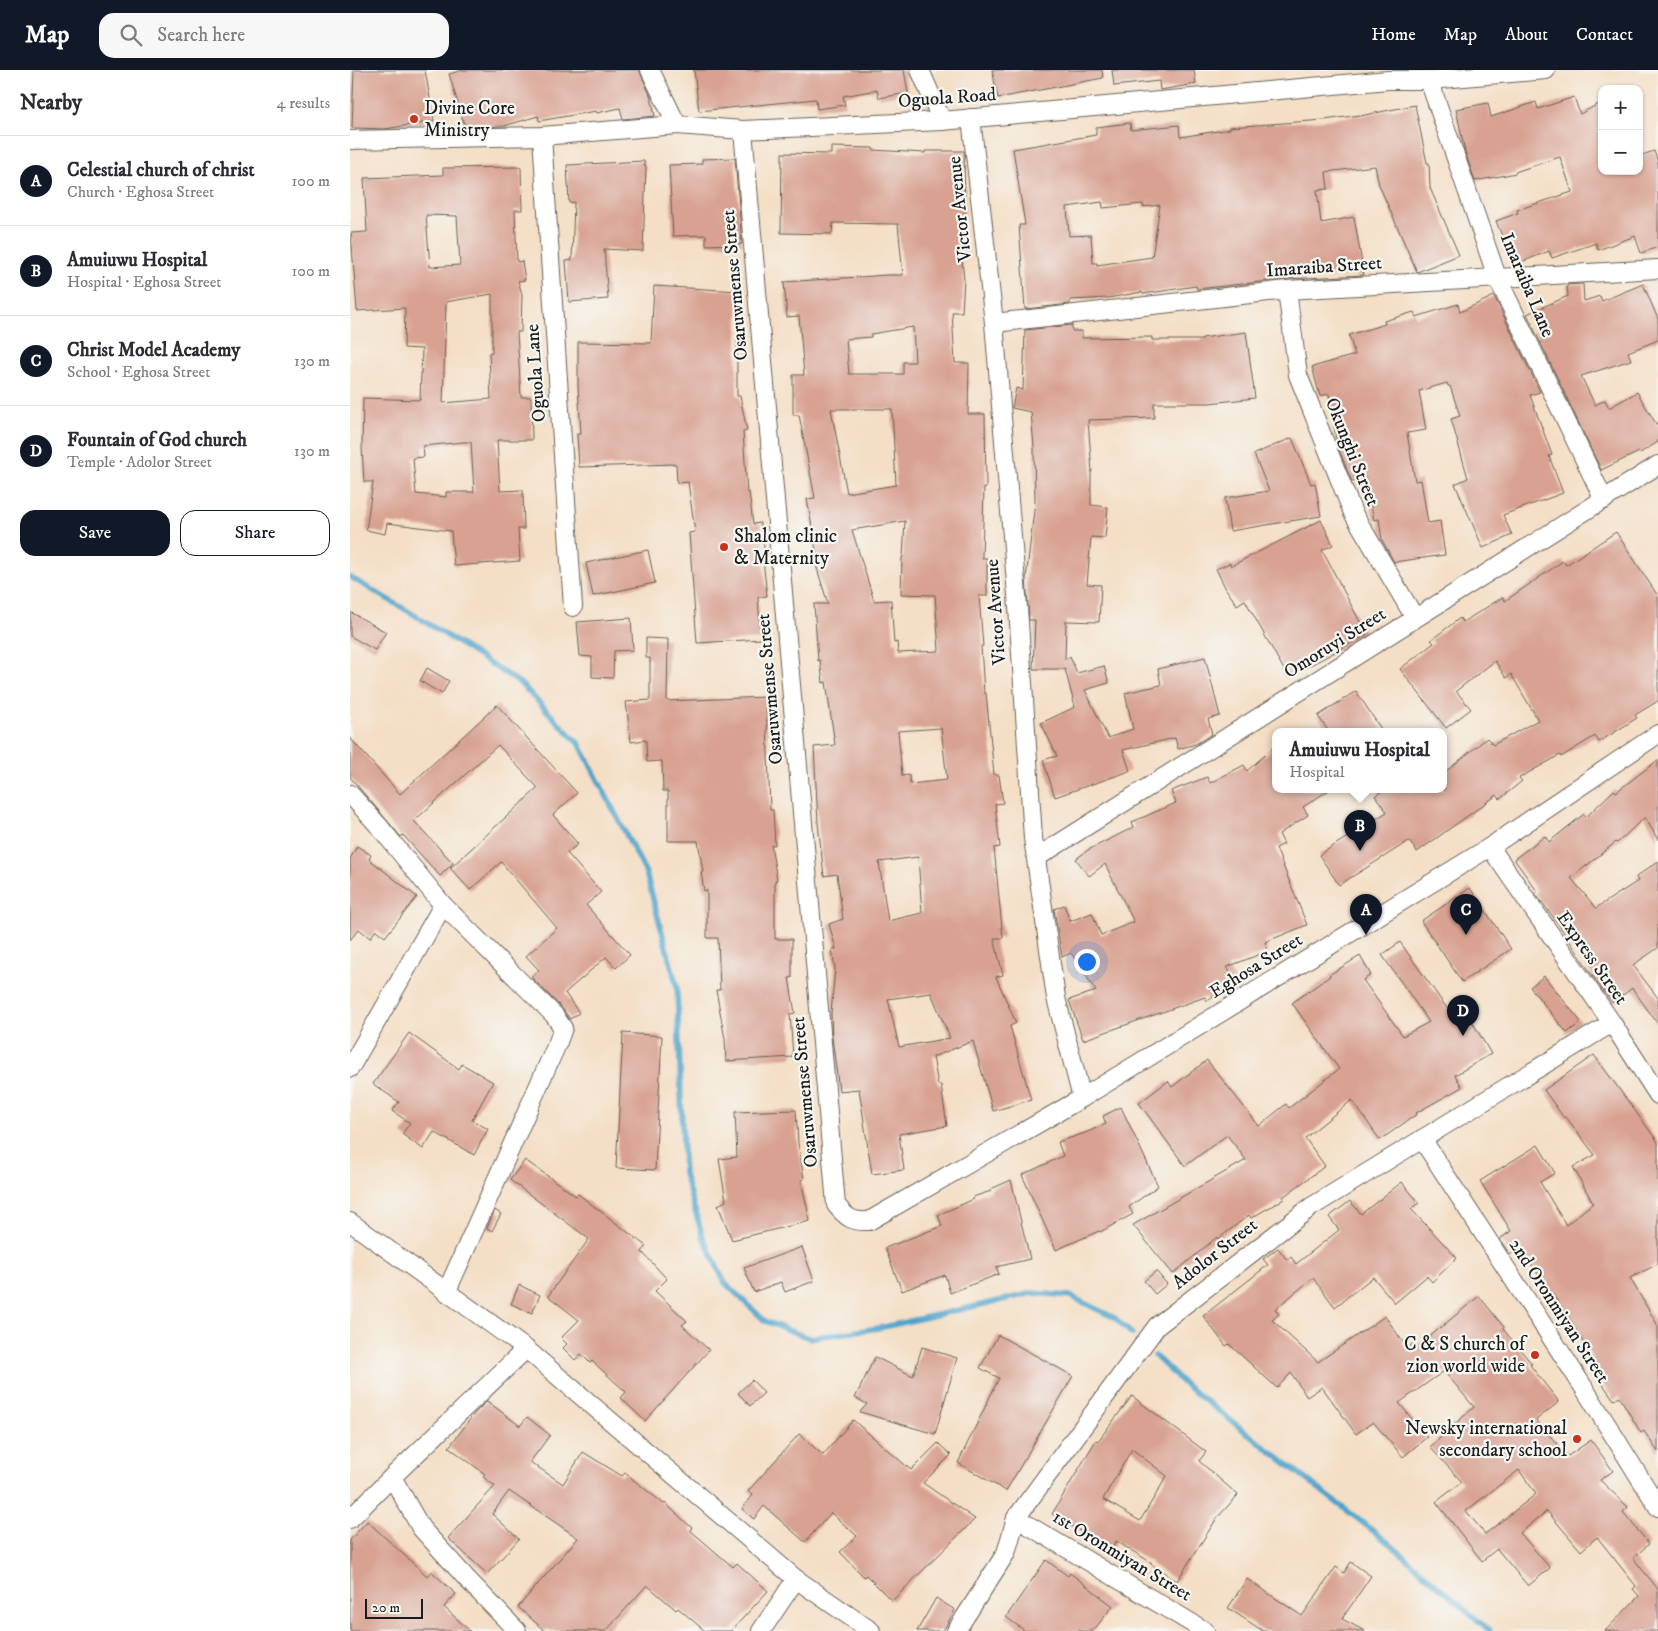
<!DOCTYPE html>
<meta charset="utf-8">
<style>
body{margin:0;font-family:"IM FELL DW Pica",serif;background:#f7f7f7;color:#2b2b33}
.controls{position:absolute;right:15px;top:15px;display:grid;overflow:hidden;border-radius:10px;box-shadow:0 1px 4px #0004}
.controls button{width:45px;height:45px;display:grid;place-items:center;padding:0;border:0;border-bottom:1px solid #e1e1e2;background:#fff;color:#2b2b33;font:25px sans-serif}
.scale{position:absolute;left:15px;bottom:12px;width:58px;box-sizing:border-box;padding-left:5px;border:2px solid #1c1c1c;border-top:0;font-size:14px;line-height:18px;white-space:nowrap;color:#1c1c1c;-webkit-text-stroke:4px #f6f6f2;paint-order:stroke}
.you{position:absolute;left:736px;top:891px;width:18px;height:18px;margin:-12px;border:4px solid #fff;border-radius:50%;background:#1a73e8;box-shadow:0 0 0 8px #1a73e833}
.badge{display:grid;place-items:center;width:32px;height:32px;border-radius:50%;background:#111827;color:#fff;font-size:16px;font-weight:700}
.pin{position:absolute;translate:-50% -41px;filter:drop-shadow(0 1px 2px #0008)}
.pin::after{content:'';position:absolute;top:26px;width:18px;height:15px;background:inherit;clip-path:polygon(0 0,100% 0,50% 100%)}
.popup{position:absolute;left:922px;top:658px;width:175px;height:65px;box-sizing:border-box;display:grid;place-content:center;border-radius:10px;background:#fff;filter:drop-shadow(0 1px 4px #0005);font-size:16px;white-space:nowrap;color:#7c7c81}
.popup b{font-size:19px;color:#2b2b33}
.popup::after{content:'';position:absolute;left:50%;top:100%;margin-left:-10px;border:10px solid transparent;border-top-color:#fff}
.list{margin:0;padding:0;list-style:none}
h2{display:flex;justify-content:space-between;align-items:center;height:65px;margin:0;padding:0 20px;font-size:21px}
h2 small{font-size:16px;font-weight:400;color:#7c7c81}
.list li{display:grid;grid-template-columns:32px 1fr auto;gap:15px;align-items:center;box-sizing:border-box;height:90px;padding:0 20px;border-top:1px solid #e1e1e2}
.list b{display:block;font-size:19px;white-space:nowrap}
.list p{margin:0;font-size:16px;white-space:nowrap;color:#7c7c81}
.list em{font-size:16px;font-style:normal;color:#7c7c81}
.actions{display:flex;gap:10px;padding:15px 20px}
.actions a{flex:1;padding:11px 0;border:1px solid #111827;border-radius:15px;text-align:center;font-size:18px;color:#111827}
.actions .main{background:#111827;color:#fff}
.icon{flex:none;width:28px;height:28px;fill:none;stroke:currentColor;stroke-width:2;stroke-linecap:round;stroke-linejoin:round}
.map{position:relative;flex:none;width:1308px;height:1561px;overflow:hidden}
header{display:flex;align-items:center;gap:30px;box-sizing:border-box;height:70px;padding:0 25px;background:#111827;color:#fff}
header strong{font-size:24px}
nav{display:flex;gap:28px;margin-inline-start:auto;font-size:18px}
.search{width:350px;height:45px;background:#f7f7f7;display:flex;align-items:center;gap:12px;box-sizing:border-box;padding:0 18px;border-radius:15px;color:#7c7c81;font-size:19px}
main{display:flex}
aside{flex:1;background:#fff}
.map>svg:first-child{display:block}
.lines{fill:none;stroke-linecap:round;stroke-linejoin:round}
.stream{stroke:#4fa4cb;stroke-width:5.5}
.building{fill:#d8a191;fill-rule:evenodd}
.minor-casing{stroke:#686057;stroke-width:20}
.minor{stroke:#fff;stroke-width:18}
.poi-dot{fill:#c8321e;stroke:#f6f6f2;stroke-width:2}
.labels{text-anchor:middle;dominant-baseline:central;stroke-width:4.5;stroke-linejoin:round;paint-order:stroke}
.street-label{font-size:19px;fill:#1c1c1c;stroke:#f6f6f2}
.poi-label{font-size:19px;fill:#1c1c1c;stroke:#f6f6f2;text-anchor:start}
</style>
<header>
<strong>Map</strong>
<div class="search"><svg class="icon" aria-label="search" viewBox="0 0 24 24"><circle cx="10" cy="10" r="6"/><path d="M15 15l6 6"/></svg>Search here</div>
<nav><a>Home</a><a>Map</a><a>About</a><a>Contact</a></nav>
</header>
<main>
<aside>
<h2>Nearby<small>4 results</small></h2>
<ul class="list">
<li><span class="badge">A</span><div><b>Celestial church of christ</b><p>Church · Eghosa Street</p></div><em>100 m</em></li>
<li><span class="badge">B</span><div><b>Amuiuwu Hospital</b><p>Hospital · Eghosa Street</p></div><em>100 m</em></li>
<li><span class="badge">C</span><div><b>Christ Model Academy</b><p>School · Eghosa Street</p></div><em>130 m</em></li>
<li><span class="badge">D</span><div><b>Fountain of God church</b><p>Temple · Adolor Street</p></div><em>130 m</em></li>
</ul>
<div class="actions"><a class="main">Save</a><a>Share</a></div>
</aside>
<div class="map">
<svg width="1308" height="1561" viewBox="0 0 1308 1561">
<rect width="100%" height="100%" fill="#f6f6f2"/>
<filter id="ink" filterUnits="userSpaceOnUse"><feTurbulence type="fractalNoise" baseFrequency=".02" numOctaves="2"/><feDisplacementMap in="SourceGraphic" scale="10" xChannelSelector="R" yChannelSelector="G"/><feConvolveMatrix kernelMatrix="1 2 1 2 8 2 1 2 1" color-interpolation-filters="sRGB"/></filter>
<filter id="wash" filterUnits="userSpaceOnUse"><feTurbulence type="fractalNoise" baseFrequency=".0096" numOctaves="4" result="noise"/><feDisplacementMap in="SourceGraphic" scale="20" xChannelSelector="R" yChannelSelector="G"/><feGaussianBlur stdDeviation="1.12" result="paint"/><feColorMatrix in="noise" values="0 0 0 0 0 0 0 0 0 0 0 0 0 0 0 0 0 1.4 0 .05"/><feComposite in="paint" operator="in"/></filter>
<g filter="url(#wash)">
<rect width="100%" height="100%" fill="#f4dec5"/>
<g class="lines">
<g class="stream">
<path d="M0 507 63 544 170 613 230 675 296 803 327 917 334 1104 353 1167 375 1213 415 1251 459 1268 529 1258 683 1223 720 1226 765 1248 782 1264"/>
<path d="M805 1286 834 1314 1040 1474 1140 1561"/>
</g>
</g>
<g id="blocks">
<g class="building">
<path d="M4 0H75L84 51 35 59 2 58Z"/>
<path d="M113 0H289L301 27 305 46 273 49 270 38 247 43 246 41 189 51 188 46 154 56 115 57 99 4Z"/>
<path d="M344 0H554L558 23 529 28 527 20 493 26 495 35 467 39 466 29 349 41Z"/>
<path d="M642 0H752L753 8 648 28Z"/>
<path d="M762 0H844L846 14 810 20 809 11 764 16Z"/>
<path d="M1224 27 1230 44 1252 32V101H1289V86L1304 81 1308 92V177L1291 183 1285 166 1248 180 1246 173 1202 188 1199 181 1164 195 1146 151 1168 143 1167 140 1222 122 1210 87 1165 102 1166 103 1125 111 1115 82 1106 39 1138 33 1141 47 1186 32 1188 39Z"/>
<path d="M1065 35 1077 93H1079L1080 118 1109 185 1067 202 1029 115 1025 96 976 102 978 119 967 120 971 153 1004 147 1014 205 936 209 847 219 846 216 793 224 792 222 758 228 720 230V234L675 239 669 155H675L663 79 746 65V57L780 53 781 60 829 55 830 67 880 59V57L974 50 1010 45V46ZM752 132 753 138 793 134V137L810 135 802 187 747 195V193H743L741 165 719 166 717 137Z"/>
<path d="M481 77 523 78V80L575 83V81H614L615 150H608L614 210 612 242H602L605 293H619L618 344H635L636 418H634L632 488H637V526H629L633 576H631L634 623H636L644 705H649L653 733 645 734 650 777 644 778 653 868H644L653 905 646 907 666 953 660 956 681 1030 643 1041 623 971 583 987 588 1015H591L597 1056 549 1064 554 1100 522 1104 509 1019 489 1021 482 967 481 943 485 898 482 879H486L479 854 493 849 487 804 474 806 468 753 464 677 485 675 476 612 473 613 470 590 468 591 464 534H478L465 492 468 491 457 429 465 428 449 345H443V305H454L449 246 437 247 434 212 538 205H553L548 154 483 153 482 164 431 163 432 83 481 84ZM563 257 565 292H553V304H499L496 269 521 267V264ZM481 339H542L546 415 497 423ZM555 451 553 487H552L551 524 585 525 589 581 548 583 547 572 544 573 541 530 524 531 502 460ZM591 658 597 710 560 714 559 705 552 706 548 661ZM568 787 572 843 538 851 529 792ZM581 923 600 968 549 977 538 929Z"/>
<path d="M385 88 392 174 356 175V165L323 166 319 95 352 94V89Z"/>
<path d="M294 91 295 96H296L293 181 254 179 258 229 219 232 216 191 222 190 224 132 219 133 217 95Z"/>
<path d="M171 97 172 140H165L167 192 172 191 175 210 168 211 172 224 171 262H167L171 327H181L182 370H147L150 421 173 420 174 459H168L170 491 104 496 101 461 37 453 35 464 16 460 23 412H14L12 377 13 328 70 330 72 279 54 278 55 238 7 241 1 163 17 162 14 108 93 105V98ZM76 145 107 146 110 195 80 197ZM142 224V282L139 283 141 329 93 333 96 232ZM114 372H121L124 422H96V427L66 424 63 388 74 387 73 376Z"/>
<path d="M1233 214 1234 231 1250 226 1252 231 1293 214 1308 249V270L1278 282 1281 290 1231 306 1245 335 1255 330 1259 338 1287 322 1308 357V372L1290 383 1289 382 1251 400 1177 244 1218 226 1217 215Z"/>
<path d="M304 216 389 221 387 274V326H390L397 361 393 362 397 423 399 422 403 454 410 453 416 490H413L417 526 408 527 411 569 347 573 339 463 345 462 338 412 327 413 326 394 229 397 227 364H231L228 315V272L301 273Z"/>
<path d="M1144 226 1190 322 1180 325 1202 385 1199 386 1213 423 1153 445 1162 465 1133 478 1105 414 1118 408 1101 349 1110 346 1100 316H1098L1097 313 1069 321 1076 360 1057 363 1065 411 1071 410 1078 453 1090 451 1095 485 1044 492 1032 470 1029 449 1024 450 1015 408 1002 412 987 374 979 324 970 326 962 297 1005 285 999 265 1035 254 1034 251 1064 242 1066 247 1108 234 1110 242Z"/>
<path d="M722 255V261H732V268L802 267V270H852V268L896 262 905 328 860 333H804V348L738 350 742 402H741V435L758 437 755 468 741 467 737 514 751 515 749 552 716 551 715 589 720 587 727 603 754 596 759 613 735 620 758 668 783 659 775 623 811 615 808 599 855 587 870 646 858 649 862 664 846 674 828 679 825 668 773 680 780 701 705 727 693 690 707 686 691 653 725 637 715 599H683L685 550H679L676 509 685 432 684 377 681 342 662 338 666 318 673 320 675 260Z"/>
<path d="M942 368 961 414 965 413 971 446 880 461 875 428 919 421 904 384Z"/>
<path d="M971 450 983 475 972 480 1017 565 938 607 895 530 887 535 876 519 866 499 880 493 881 496Z"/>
<path d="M1266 462 1308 526V631L1285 645 1287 648 1249 672 1245 666 1211 687 1210 685 1169 708 1172 711 1150 729 1147 725 1067 782 1059 771 989 815 969 785 1037 742 1025 726 1033 720H1094V703L1137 668 1143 675 1188 650 1161 604 1156 608 1145 591 1106 621 1121 639 1096 658 1050 599 1084 573 1081 570 1110 548 1113 552 1153 527 1155 531 1213 491 1216 495Z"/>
<path d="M298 480 305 513 243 526 236 493Z"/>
<path d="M0 542 36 562 25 580 0 566Z"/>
<path d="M281 548 283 580 264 581 263 608 242 607V587L230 586 227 552Z"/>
<path d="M296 568 318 569 317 631 416 627 420 740H423L425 775H421L427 810H425V869H442V908H439L445 943 440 944 443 987 376 991 375 969 366 920H370L368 868H357V820L354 821 351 802H353L348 771H318V721H313L312 691 297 692 296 670 281 672 276 632 300 630V588H296Z"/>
<path d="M77 598 99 611 92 624 70 611Z"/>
<path d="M1006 621 1033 662H979L968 646Z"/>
<path d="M147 635 227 723 203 745 228 774 217 783 251 822 236 835 280 885 266 898 256 887 215 923 229 943 220 949 212 938 181 907 189 900 176 886 207 858 151 792 120 820 100 798 188 718 148 675 64 751 103 793 90 806 53 765 51 767 0 707V668L50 724Z"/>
<path d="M926 675V720H979L953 737 958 745 929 764 934 774 926 778 957 855 915 872 918 881 877 897 887 913 857 931 855 927 733 970 719 930 746 921 721 883 712 887 704 839 714 835 720 851 742 843 751 865 784 852 755 794 739 806 726 789 738 780 784 757 782 752 826 733 821 721 857 707 860 713 894 695 897 701Z"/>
<path d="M1308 690V770L1295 747 1267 773 1266 772 1221 808 1246 838 1288 811 1286 807 1308 791V878L1283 895 1308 928V954L1282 918 1263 933 1251 918 1207 852 1185 823 1187 821 1164 789 1195 766 1199 772 1234 744 1236 747 1264 720 1266 722Z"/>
<path d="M7 776 21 785 19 789 67 827 35 867 26 860 20 868 9 859 0 870V789Z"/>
<path d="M1120 818 1161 879 1112 912 1071 851Z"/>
<path d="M1050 872 1108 954 1119 946 1141 984 1105 1005 1112 1017 1066 1043 1067 1044 1030 1070 1002 1030 955 1068 975 1096 933 1127 934 1129 901 1148 899 1145 868 1169 867 1167 823 1204 783 1155 896 1090 877 1065 835 1096 789 1033 818 1011 822 1017 857 990 909 1056 936 1034 939 1038 989 999 942 933 980 906 979 905 1010 886 1021 905 1013 910 1053 966 1079 952 1032 885Z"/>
<path d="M1194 906 1231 952 1217 963 1180 917Z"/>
<path d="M59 963 109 999 112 994 143 1012 122 1050 138 1059 124 1085 84 1062 73 1079 52 1064 60 1053 42 1041 49 1032 23 1014Z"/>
<path d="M273 963 312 966 305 1100 266 1098Z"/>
<path d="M1244 985 1308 1072V1194L1280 1208 1308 1256V1382L1294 1361 1291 1363 1269 1326 1264 1330 1244 1302 1249 1299 1217 1245 1169 1177 1160 1185 1150 1169 1161 1161 1130 1111 1188 1075 1205 1103 1190 1112 1216 1155 1243 1133 1223 1097 1245 1085 1216 1047 1214 1048 1194 1020Z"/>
<path d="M771 1037 808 1116 779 1137 783 1144 750 1162 749 1161 706 1180 672 1105 713 1086 708 1072 735 1063 756 1054 753 1046Z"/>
<path d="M446 1040 448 1073 454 1109 451 1110 460 1151 382 1170 368 1135 376 1131 369 1089 387 1087 385 1042Z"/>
<path d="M175 1090 226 1126 228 1124 296 1176 292 1182 317 1209 305 1221 337 1251 332 1255 359 1280 295 1351 271 1328 276 1322 242 1291 240 1293 231 1284 225 1290 213 1278 217 1274 211 1268 229 1250 198 1226 239 1169 160 1110Z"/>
<path d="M661 1110 680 1189 646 1197 649 1204 600 1223 595 1205 552 1221 535 1178 592 1156 588 1145 624 1129 623 1127 641 1121V1119Z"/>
<path d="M1052 1112 1069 1133 1061 1139 1107 1188 1082 1212 1077 1206 1045 1233 1023 1207 985 1237 963 1208 925 1239 929 1244 922 1250 968 1292 1035 1246 1057 1278 1064 1273 1067 1277 1129 1226 1154 1257 1153 1259 1182 1294 1180 1295 1209 1332 1186 1350 1218 1386 1241 1370 1263 1401 1250 1410 1278 1437 1273 1442 1299 1474 1283 1488 1308 1519V1561H1255L1289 1526 1283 1519 1286 1516 1247 1467 1231 1481 1197 1441 1170 1463 1200 1498 1178 1516 1147 1479 1132 1491 1086 1432 1112 1412 1080 1377 1124 1337 1094 1301 1049 1333 1077 1367 1053 1387 1023 1352 1006 1364 972 1317 957 1327 941 1303 927 1318 879 1274 876 1276 853 1246 918 1195 913 1189 928 1178 937 1190 941 1187 946 1194 989 1160 979 1147 1000 1131 1011 1144ZM1169 1400 1186 1424 1135 1464 1116 1441Z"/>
<path d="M145 1140 151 1144 142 1161 137 1158Z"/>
<path d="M452 1177 464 1211 435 1222 431 1212 404 1222 394 1198Z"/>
<path d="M806 1201 817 1214 805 1224 794 1211Z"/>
<path d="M169 1215 190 1225 182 1243 161 1234Z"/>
<path d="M648 1265 723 1306 656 1421 608 1393 649 1308 630 1298Z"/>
<path d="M572 1277 607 1288 585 1364 510 1342 517 1334 505 1328 525 1287 563 1306Z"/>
<path d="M402 1310 414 1323 400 1336 388 1323Z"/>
<path d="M782 1326 856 1382 849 1391 888 1425 867 1448 827 1511 801 1494 802 1493 766 1471 761 1480 702 1444 746 1370 748 1371ZM782 1379 817 1406 790 1451 753 1429Z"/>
<path d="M137 1331 170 1356 177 1347 200 1365 180 1392 213 1414 233 1382 272 1406 275 1403 314 1434 315 1433 342 1458 340 1460 383 1497 387 1493 418 1521 381 1561H355L328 1538 326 1540 297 1515 256 1561H195L168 1537 228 1468 159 1421 142 1444 169 1469 137 1504 98 1468 145 1416 133 1407 135 1404 99 1377 124 1344Z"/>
<path d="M503 1350 561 1400 588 1373 601 1385 573 1413 625 1449 542 1531 516 1505 514 1507 490 1482 507 1466 481 1443 455 1472 414 1436 404 1449 392 1439 403 1425 398 1421 449 1364 473 1385Z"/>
<path d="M17 1451 77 1506 81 1501 106 1524 94 1537 120 1561H0V1470Z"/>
<path d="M696 1490 718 1506 720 1503 763 1536 743 1561H675L656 1547Z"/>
<path d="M1001 1492 1021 1506 992 1549 1015 1561H913L878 1538 897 1509 952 1546 986 1497 994 1503Z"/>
<path d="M586 1528 605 1540 593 1561H567Z"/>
</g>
</g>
</g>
<g filter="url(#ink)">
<use href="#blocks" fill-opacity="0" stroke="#686057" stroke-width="1"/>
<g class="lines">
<g class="minor-casing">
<g id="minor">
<path d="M300 0 327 55"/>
<path d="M570 0 592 51"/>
<path d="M1079 10 1147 207 1254 430"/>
<path d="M621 48 644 253 668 537 683 768 706 928 732 1028"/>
<path d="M393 60 486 1135C497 1148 502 1152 519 1151L732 1028 1140 777 1308 664"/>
<path d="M192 66 223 537"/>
<path d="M0 70 192 66 327 55 393 60 592 51 1038 10H1079L1196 0"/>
<path d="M937 220 948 305 1003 443 1065 548"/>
<path d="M644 253 937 220 1308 199"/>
<path d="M0 724 28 755 93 835 204 945 213 958 208 972 96 1223"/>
<path d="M1140 777 1262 953 1308 1025"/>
<path d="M686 788 1308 395"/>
<path d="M0 998 93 835"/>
<path d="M1072 1069 1234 1318 1308 1437"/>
<path d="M0 1152 176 1279 446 1509 521 1561"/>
<path d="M666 1448 855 1561"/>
<path d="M0 1449 42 1407"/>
<path d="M167 1561 118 1510 71 1458 42 1407 176 1279"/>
<path d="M411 1561 446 1509"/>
<path d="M606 1561 656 1483 666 1448 807 1256 961 1137 1262 953"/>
</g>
</g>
<use href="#minor" class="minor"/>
</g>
</g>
<g class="poi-dot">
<circle cx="64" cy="49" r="5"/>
<circle cx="374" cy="477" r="5"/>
<circle cx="1185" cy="1285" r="5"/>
<circle cx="1227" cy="1369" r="5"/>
</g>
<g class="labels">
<g class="street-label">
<text transform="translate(597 28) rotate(-4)">Oguola Road</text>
<text transform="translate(610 139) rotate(-96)">Victor Avenue</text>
<text transform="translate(974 197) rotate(-4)">Imaraiba Street</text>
<text transform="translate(385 215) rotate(-95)">Osaruwmense Street</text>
<text transform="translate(1177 215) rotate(67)">Imaraiba Lane</text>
<text transform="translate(186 303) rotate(-94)">Oguola Lane</text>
<text transform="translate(1002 382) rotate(68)">Okunghi Street</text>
<text transform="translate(646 542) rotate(-94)">Victor Avenue</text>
<text transform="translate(985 573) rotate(-32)">Omoruyi Street</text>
<text transform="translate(420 619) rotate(-95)">Osaruwmense Street</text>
<text transform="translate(1242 888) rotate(55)">Express Street</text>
<text transform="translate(906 896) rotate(-32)">Eghosa Street</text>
<text transform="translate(455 1022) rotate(-95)">Osaruwmense Street</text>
<text transform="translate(865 1184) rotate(-38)">Adolor Street</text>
<text transform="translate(1209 1241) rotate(57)">2nd Oronmiyan Street</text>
<text transform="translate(772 1486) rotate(31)">1st Oronmiyan Street</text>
</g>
<g class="poi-label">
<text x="74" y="38">Divine Core<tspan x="74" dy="22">Ministry</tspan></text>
<text x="384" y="466">Shalom clinic<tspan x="384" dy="22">&amp; Maternity</tspan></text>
<text x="1175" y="1274" text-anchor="end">C &amp; S church of<tspan x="1175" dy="22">zion world wide</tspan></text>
<text x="1217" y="1358" text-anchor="end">Newsky international<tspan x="1217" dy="22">secondary school</tspan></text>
</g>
</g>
</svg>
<div class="controls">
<button>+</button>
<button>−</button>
</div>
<div class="scale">20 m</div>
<div class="you"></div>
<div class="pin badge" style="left:1016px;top:865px">A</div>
<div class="pin badge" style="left:1010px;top:781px">B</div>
<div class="popup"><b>Amuiuwu Hospital</b>Hospital</div>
<div class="pin badge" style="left:1116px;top:865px">C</div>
<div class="pin badge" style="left:1113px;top:966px">D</div>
</div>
</main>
